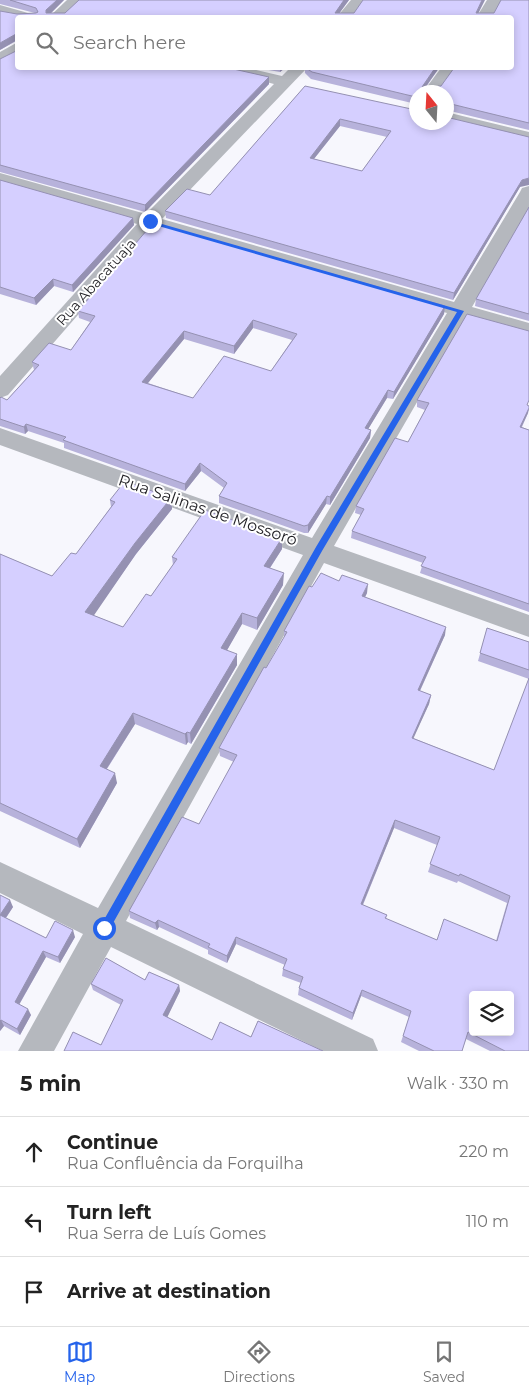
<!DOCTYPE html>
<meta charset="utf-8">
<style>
body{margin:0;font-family:Montserrat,sans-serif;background:#f2f2f2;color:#222}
.controls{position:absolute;right:15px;bottom:15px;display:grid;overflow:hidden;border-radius:5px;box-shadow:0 2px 8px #0003}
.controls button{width:45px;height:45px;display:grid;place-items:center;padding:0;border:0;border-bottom:1px solid #e0e0e0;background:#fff;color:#222;font:25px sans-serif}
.compass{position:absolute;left:409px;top:85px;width:45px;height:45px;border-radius:50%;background:#fff;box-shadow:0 2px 8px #0003;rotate:342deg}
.stop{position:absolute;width:15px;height:15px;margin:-11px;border:4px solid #2563eb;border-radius:50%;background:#fff}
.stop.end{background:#2563eb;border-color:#fff;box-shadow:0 1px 5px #0008}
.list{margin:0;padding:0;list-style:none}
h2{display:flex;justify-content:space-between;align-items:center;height:65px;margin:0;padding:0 20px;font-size:21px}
h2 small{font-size:16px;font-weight:400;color:#767676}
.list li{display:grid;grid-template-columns:32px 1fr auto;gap:15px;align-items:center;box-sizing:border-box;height:70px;padding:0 20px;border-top:1px solid #e0e0e0}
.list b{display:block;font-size:19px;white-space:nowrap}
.list p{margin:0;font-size:16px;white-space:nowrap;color:#767676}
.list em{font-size:16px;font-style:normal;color:#767676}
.icon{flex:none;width:28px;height:28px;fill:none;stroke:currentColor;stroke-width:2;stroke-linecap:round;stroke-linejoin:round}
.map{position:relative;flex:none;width:529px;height:1051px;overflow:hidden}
.search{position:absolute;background:#fff;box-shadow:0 2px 8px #0003;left:15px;right:15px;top:15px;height:55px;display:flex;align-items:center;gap:12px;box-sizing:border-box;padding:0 18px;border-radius:5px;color:#767676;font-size:19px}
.sheet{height:275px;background:#fff}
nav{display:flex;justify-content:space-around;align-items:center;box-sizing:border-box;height:70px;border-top:1px solid #e0e0e0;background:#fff;font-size:14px;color:#767676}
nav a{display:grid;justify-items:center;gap:2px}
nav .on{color:#2563eb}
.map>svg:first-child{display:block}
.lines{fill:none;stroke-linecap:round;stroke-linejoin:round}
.minor{fill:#b5b8be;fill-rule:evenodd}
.wall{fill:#b7b2db;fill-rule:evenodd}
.shaded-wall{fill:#9591b2}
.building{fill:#d5cfff;stroke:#9591b2;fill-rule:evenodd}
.route{fill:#2563eb}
.labels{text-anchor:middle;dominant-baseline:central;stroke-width:4;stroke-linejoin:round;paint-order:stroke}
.far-street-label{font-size:14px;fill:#1f1e23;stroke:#fff}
.street-label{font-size:16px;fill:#1f1e23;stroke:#fff}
</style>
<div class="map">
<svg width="529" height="1051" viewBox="0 0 529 1051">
<rect width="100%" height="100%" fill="#f7f7fd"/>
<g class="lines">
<g class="minor">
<path d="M67 0H84L65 18H48Z"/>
<path d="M351 0H367L352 18H336Z"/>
<path d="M487 0H503L491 18H476Z"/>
<path d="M0 5 35 15 37 18H18V19L0 15Z"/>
<path d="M18 42V55L0 65V52Z"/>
<path d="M222 68H248L282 76 290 68H307L162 219 454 302 520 192 522 188 529 186V208L472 307 529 323V337L465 319 334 546 529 615V637L324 563 126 921 373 1039 378 1051H323L111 947 54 1051H18L83 934 0 893V862L98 908 303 555 0 445V428L312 538 447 313 153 229 8 395 0 398V376L137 224 0 185V173L146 214 274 84 224 71Z"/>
<path d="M441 68H457L439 92H423Z"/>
<path d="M446 112 529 132V142L446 122Z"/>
</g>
</g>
<g class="wall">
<path d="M0 0H64L51 13H65L79 0H349L339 13H494L529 0V130L446 110V92H416V104L311 79 305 73V68H439L426 87 441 86 512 18H18V40L0 50 17 14 35 13 0 4Z"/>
<path d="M0 59 269 84 145 212 0 172Z"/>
<path d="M257 68H285L280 72Z"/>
<path d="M305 86 520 187 453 300 166 218 165 211 210 195ZM340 126 387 137 362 171 314 159Z"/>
<path d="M0 180 133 218 134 225 73 292 54 286 36 305 0 294Z"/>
<path d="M529 207V321L475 306 476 299Z"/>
<path d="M445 306 444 314 393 399 387 398 368 429 371 430 370 438 330 505 326 504 308 533H304L219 503V496L224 488 201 471 185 491 64 448V443L28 431 25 434 0 426V398L7 400 34 370 32 362 71 350 90 322 79 318 78 311ZM253 328 292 340 271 371 193 398 148 383 184 339 234 354Z"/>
<path d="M417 400 529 406 528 413 522 427 529 430V612L420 573 423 563 351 538 352 531 361 515 355 513 356 506 408 442 425 410 417 407Z"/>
<path d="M171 498 172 509 136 554 93 615 123 627 151 596 173 565 172 557 282 549 270 568 283 585 257 630 242 624 227 650 237 665 191 744 188 742 186 745 135 724 107 769 117 783 80 848 0 811V554L52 576 76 554 111 507 110 500Z"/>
<path d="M312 587 367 593 365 597 445 635 420 691 431 695 429 704 413 738 494 770 529 679 478 661 487 628 529 642V1051H490L466 1039 462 1051H419L401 1042 409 1017 361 996 352 1020 298 995 299 988 301 983 282 976 283 969 285 965 236 944 227 963 208 954V950L159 927 157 930 130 918 129 911 199 824 234 762 220 756 219 748 284 638V631ZM394 828 437 845 428 872 457 883 458 881 507 903 496 941 437 940 386 919 387 915 363 905Z"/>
<path d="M0 895 13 907 6 918 46 938 75 937 60 963 46 957 19 1005 31 1015 20 1035 4 1026 0 1031Z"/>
<path d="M106 958 145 980 149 972 179 985 180 991 167 1017 212 1040 220 1022 251 1037 258 1021 323 1051H64L73 1032 101 1045 121 1005 93 990 91 984Z"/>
</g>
<g class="shaded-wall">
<path d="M57 0H64L47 17 46 10Z"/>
<path d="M344 0H349L336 18 335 13Z"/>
<path d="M482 0H485L476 18V13Z"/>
<path d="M16 34 17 40 0 50V43Z"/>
<path d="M280 68H285L280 72Z"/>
<path d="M435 68H439L422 92V87Z"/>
<path d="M269 77V84L145 212V205Z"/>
<path d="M340 119V126L309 165 310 158Z"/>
<path d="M529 178V185L520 187 453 300 454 293 522 180Z"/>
<path d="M133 218 134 225 73 292 72 285Z"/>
<path d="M53 279 54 286 36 305 34 298Z"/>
<path d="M445 306 444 314 393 399 394 392Z"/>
<path d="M253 320V328L234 354V346Z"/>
<path d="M184 331V339L143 389 142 382Z"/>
<path d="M388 390 387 398 364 436 365 428Z"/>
<path d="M529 408 528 413 518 434 520 427Z"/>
<path d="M26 424 28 431 25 434 24 427Z"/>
<path d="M371 430 370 438 330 505V497Z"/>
<path d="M200 463 201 471 185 491V484Z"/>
<path d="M327 496 326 504 308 533V525Z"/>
<path d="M171 498 172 509 136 554 88 624 85 612 135 543Z"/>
<path d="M282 538V549L264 577V566Z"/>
<path d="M284 573 283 585 257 630V618Z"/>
<path d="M368 584 367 593 361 605 362 596Z"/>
<path d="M242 613V624L222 659 221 648Z"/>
<path d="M446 627 445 635 416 699 418 690Z"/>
<path d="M237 654V665L191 744 190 733Z"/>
<path d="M431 695 429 704 410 746 412 738Z"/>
<path d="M133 713 135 724 102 776 100 766Z"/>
<path d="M187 732 188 742 186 745 185 734Z"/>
<path d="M115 773 117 783 80 848 77 839Z"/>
<path d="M395 820 394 828 360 911 361 904Z"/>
<path d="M10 900 13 907 3 922 0 915Z"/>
<path d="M158 920 159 927 157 930 155 923Z"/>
<path d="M73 930 75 937 60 963 58 957Z"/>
<path d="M236 937V944L227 963V956Z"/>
<path d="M43 951 46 957 17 1008 15 1002Z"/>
<path d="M179 985 180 991 165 1022 163 1015Z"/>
<path d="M362 990 361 996 352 1020 353 1013Z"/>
<path d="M28 1009 31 1015 20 1035 17 1029Z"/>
<path d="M1 1020 4 1026 0 1031V1021Z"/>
</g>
<g class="building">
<path d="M10 0H57L46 10V13H65L79 0H344L335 13H354L363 0H482L476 13H494L501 0H529V123L447 103 446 104V92H416V97L312 72 306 68H435L422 87 441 86 454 68H512V18H18V34H16L0 43V11L17 14 36 13 38 12 36 8Z"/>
<path d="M18 50V68H229L269 77 145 205 0 165V59Z"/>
<path d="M305 86 416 110V122H446V117L529 137V178L522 180 454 293 165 211 187 189 210 195ZM340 119 391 131 362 171 310 158Z"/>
<path d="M0 180 133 218 72 285 53 279 34 298 0 287Z"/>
<path d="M529 207V314L476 299Z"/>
<path d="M153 223 445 306 394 392 388 390 365 428 371 430 330 497 327 496 308 525 304 526 219 496 227 483 200 463 185 484 63 440 66 437 26 424 24 427 0 419V398L1 397 7 400 39 365 32 362 49 343 71 350 95 316 78 311ZM253 320 297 334 271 371 224 356 193 398 142 382 184 331 234 346Z"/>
<path d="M467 314 529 331V400L527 405 529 406V408L520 427 529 430V604L421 566 426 557 352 531 364 509 356 506 395 438 408 442 429 403 417 400Z"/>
<path d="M125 481 171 498 135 543 85 612 123 627 146 594 151 596 177 559 172 557 205 510 282 538 264 566 284 573 257 618 242 613 221 648 237 654 190 733 187 732 185 734 133 713 100 766 115 773 77 839 0 803V554L52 576 71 553 76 554 115 502 110 500Z"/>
<path d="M321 573 339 581 342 575 368 584 362 596 446 627 418 690 431 695 412 738 494 770 529 678V1051H505L468 1032 462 1051H434L403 1036 411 1011 362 990 353 1013 299 988 303 977 283 969 287 959 236 937 227 956 208 947 210 944 158 920 155 923 129 911 182 817 199 824 237 755 219 748 264 667 266 668 287 632 284 631 309 586 312 587ZM395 820 440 837 430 864 459 876 460 874 510 896 497 941 444 919 437 940 385 918 387 915 361 904ZM473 995H510V1032H473Z"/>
<path d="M487 628 529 642V670L480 653Z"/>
<path d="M0 895 10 900 0 915 46 938 55 921 73 930 58 957 43 951 15 1002 28 1009 17 1029 1 1020 0 1021Z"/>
<path d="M106 958 145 980 149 972 179 985 163 1015 212 1040 220 1022 251 1037 258 1021 323 1051H64L73 1032 101 1045 123 1000 91 984Z"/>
</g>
<path class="route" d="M148 220 464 311 322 551 108 932 104 934 99 928 101 925 316 547 457 312 148 223Z"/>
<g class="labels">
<g class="far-street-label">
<text transform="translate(96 282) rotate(-48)">Rua Abacatuaja</text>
</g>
<g class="street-label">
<text transform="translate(208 510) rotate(19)">Rua Salinas de Mossoró</text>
</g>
</g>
</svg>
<div class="controls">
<button><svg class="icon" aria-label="layers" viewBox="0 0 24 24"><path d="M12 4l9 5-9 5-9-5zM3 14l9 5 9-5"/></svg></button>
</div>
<svg class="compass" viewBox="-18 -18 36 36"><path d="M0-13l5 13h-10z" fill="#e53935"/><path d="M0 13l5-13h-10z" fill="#767676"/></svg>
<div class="stop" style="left:104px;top:928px"></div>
<div class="stop end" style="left:150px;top:221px"></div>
<div class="search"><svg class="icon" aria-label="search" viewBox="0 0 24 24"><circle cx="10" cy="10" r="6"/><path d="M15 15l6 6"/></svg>Search here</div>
</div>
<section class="sheet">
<h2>5 min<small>Walk · 330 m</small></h2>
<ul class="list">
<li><svg class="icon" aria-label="ahead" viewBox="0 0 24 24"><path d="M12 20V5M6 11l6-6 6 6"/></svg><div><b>Continue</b><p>Rua Confluência da Forquilha</p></div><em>220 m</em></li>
<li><svg class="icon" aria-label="left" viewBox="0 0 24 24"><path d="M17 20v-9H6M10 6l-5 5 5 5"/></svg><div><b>Turn left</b><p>Rua Serra de Luís Gomes</p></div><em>110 m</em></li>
<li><svg class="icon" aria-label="arrive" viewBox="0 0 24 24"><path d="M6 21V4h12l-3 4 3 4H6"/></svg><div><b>Arrive at destination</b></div></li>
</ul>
</section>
<nav>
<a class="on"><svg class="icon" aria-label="map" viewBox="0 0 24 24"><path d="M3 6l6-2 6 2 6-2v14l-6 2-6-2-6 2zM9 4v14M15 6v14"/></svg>Map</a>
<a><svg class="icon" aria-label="directions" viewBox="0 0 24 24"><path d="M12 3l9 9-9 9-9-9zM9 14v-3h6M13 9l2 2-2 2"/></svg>Directions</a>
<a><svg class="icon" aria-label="saved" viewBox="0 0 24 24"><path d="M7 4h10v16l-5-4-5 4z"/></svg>Saved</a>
</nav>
